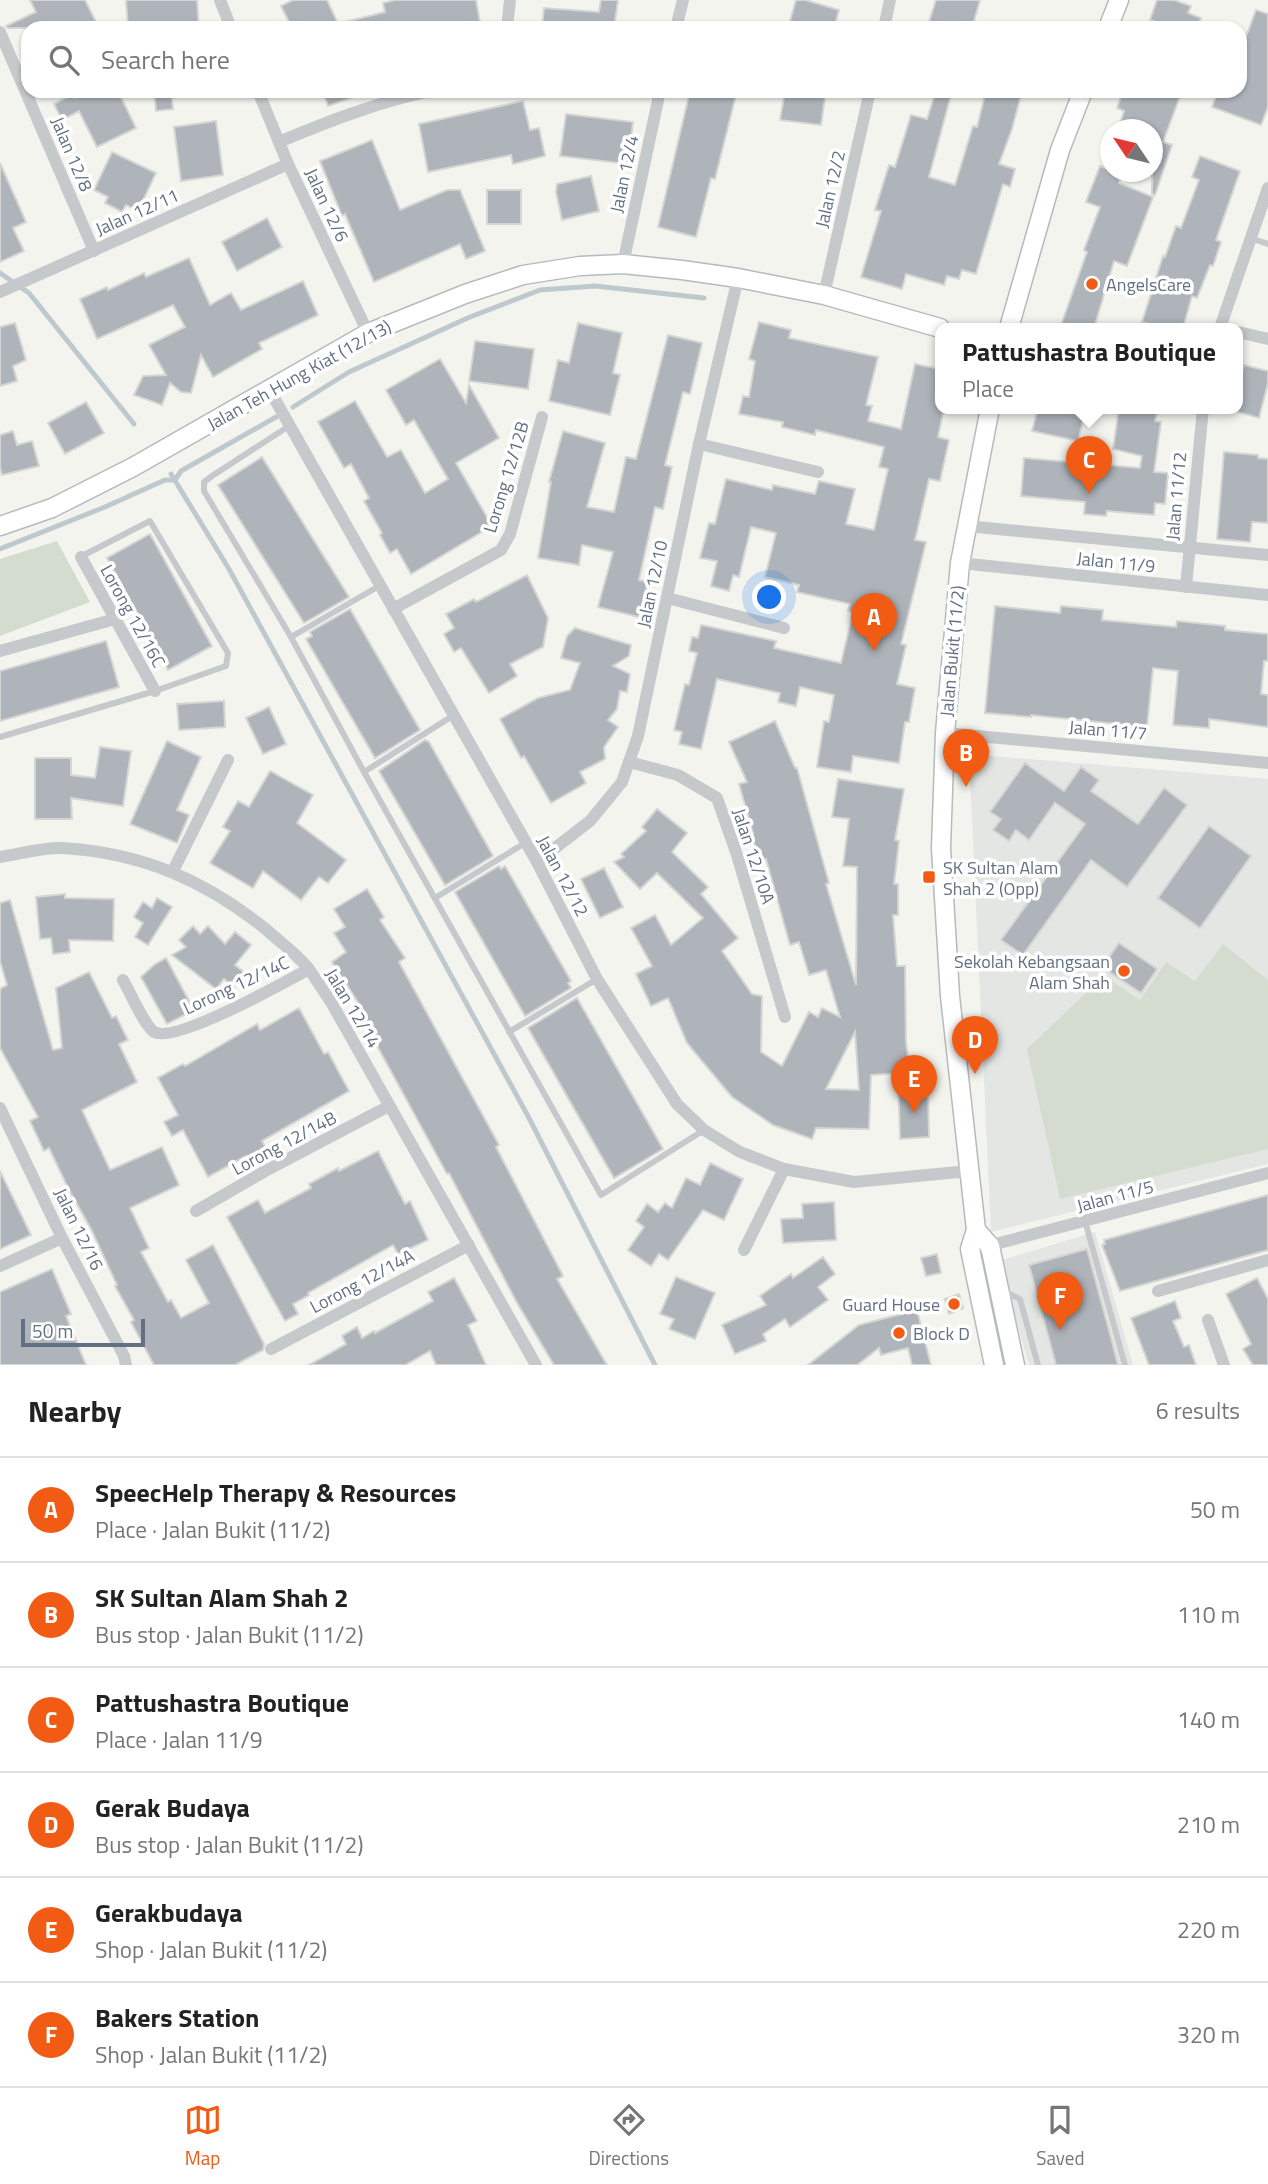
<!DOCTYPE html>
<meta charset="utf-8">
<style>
body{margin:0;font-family:"Titillium Web",sans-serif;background:#f2f2f2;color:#222}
.compass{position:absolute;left:1100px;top:119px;width:63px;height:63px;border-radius:50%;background:#fff;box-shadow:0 2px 5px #0004;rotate:305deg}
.scale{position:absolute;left:21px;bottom:18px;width:124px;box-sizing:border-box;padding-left:7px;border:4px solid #617183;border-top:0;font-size:19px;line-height:24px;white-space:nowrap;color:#617183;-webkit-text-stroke:5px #fff;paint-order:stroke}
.you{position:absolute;left:770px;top:598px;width:24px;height:24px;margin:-18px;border:5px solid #fff;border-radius:50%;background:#1a73e8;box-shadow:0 0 0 10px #1a73e833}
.badge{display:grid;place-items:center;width:46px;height:46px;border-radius:50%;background:#f15b13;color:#fff;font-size:23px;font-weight:700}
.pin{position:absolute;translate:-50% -58px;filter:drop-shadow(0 2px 4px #0008)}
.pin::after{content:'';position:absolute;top:37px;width:24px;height:21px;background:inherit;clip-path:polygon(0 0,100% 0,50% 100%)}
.popup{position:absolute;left:935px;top:323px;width:308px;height:91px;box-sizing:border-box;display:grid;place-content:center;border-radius:14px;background:#fff;filter:drop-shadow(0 2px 5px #0005);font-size:23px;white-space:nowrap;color:#767676}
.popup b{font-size:26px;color:#222}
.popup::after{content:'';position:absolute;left:50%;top:100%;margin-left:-14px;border:14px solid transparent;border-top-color:#fff}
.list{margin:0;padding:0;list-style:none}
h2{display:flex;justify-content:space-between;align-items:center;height:91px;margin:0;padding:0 28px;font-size:30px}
h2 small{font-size:23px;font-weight:400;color:#767676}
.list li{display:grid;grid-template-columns:46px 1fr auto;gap:21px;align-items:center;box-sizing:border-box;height:105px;padding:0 28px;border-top:2px solid #e0e0e0}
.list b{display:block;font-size:26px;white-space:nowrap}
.list p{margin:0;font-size:23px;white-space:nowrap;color:#767676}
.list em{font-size:23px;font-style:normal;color:#767676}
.icon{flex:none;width:38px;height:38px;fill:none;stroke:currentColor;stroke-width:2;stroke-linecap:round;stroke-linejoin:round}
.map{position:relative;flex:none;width:1268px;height:1365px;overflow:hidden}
.search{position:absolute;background:#fff;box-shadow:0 2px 5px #0004;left:21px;right:21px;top:21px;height:77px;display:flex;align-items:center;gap:18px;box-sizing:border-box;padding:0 24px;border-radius:21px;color:#767676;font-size:26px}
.sheet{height:721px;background:#fff}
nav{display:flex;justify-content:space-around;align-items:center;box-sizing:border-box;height:98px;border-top:2px solid #e0e0e0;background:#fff;font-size:19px;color:#767676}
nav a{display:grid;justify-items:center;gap:4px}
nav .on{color:#f15b13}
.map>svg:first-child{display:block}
.built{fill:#e4e6e3}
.green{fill:#d4dcd0}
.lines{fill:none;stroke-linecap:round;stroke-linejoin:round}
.stream{stroke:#bec9ce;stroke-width:5}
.building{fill:#aeb4ba;stroke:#d5d5d3;stroke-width:2;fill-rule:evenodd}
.secondary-casing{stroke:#b5babf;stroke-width:21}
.lane{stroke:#c6c9cc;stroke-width:6}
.street{stroke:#c6c9cc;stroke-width:12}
.secondary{stroke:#fff;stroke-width:18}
.poi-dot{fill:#f15b13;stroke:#fff;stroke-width:2.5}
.labels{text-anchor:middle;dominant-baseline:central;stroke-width:7;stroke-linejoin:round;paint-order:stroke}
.street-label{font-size:18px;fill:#617183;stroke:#fff}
.poi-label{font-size:18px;fill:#617183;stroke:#fff;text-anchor:start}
</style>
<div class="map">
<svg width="1268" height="1365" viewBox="0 0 1268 1365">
<rect width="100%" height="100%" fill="#f4f4ef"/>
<g class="built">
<path d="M969 754 1268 779V1164L991 1232Z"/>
<path d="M1095 1232 1133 1365H1029L999 1261Z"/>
</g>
<g class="green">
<path d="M57 541 90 602 0 636V559Z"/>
<path d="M1223 944 1268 980V1149L1060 1199 1027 1049 1104 976 1140 1000 1166 962 1195 981Z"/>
</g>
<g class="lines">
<g class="stream">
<path d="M0 273 29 293 134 424"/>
<path d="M293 407 349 372 470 317 540 290 595 286 704 298"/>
<path d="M171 474 229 569 529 1118 655 1365"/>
<path d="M0 549 105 507 165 480H175L181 471 276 417"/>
</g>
</g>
<g class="building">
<path d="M30 0H85L99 28H8L6 26 36 12Z"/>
<path d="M126 0H197L199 28H128Z"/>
<path d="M293 0H327L340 28H292L281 6Z"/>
<path d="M396 0H476L481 28H342L341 23 385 12 383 3Z"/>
<path d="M601 0H618L614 28H542L544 8 599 12Z"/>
<path d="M796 0H805L839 10 834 28H788Z"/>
<path d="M936 0H980L972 28H927Z"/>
<path d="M1157 0H1174L1191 6 1188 13 1201 18 1197 28H1173L1150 20Z"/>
<path d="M1256 10 1268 14V107L1261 125 1212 107 1218 91H1240V53Z"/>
<path d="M90 91H118L136 128 97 147 79 111 62 120 54 104 73 94 75 98Z"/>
<path d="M154 91H171L173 109 156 111Z"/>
<path d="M323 91H365V93L328 106Z"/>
<path d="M690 91H719L736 95 715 179 711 178 696 237 658 227Z"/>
<path d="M785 91H826L821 125 780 120Z"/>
<path d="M936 91H952L929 177 955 185 973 126 977 127 986 91H1006L1021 95 1012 129 999 164 1015 169 1010 187 1003 184 976 274 962 270 959 279 947 276 944 285 906 274 902 289 861 277 881 211 875 210 889 165 895 167 911 115 927 119Z"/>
<path d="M1123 91H1182L1163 142 1172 145 1155 195 1152 194V130H1118L1124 111 1117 108Z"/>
<path d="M523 101 530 130 539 128 545 156 513 164 511 155 428 172 419 124Z"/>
<path d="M566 114 633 122 628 164 560 156Z"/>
<path d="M216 121 223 175 181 181 174 127Z"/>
<path d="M372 140 400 210 447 190H460L485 251 466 259 460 244 374 282 345 214 342 216 320 161Z"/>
<path d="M112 152 156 173 138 211 126 205 122 212 105 203 108 197 94 190Z"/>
<path d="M1200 156 1240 171 1216 240 1221 242 1213 266 1210 265 1197 298 1192 296 1183 328H1164L1142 322 1163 256 1165 257 1176 226 1181 228 1199 180 1192 177Z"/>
<path d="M0 163 26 222 13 228 24 251 0 262Z"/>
<path d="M1100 166 1122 174 1119 183 1153 197 1127 266 1114 261 1094 328H1060L1087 252 1084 250 1100 207 1086 202Z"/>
<path d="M591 176 599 211 562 220 556 192 557 184Z"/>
<rect x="487" y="190" width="34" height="34"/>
<path d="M267 218 282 247 237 271 222 242Z"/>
<path d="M189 258 210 305 231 293 241 310 303 281 318 315 259 343 262 349 213 377 201 355 191 393 181 392 170 383 162 405 134 395 143 376 166 375 149 345 185 327 173 305 97 339 80 299 107 287 108 290 144 273 146 277Z"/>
<path d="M759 322 791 330 789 338 878 357 866 405 872 406 868 421 901 429 915 364 940 369V408H944L938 437 949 440 940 481 929 479 915 540 926 542 901 644 906 645 897 684 915 688 909 722H905L899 763 853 756 851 772 817 767 824 721 829 722 834 695 800 687 796 706 778 702 780 693 717 679 701 749 679 744 682 732 674 730 685 684 689 685 697 653 689 651 692 637 698 638 701 625 776 641 774 648 841 663 853 612 848 611 850 604 797 592 799 585 765 577 776 533 751 527 739 577 733 575 729 591 711 586 717 561 700 558 709 523 715 524 726 479 772 490 773 485 815 494 819 481 855 489 846 524 874 530 888 469 879 467 884 447 816 430 815 435 782 427 783 422 739 414 743 396 749 397 755 361 749 359Z"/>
<path d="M15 323 26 360 13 366 17 381 0 386V327Z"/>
<path d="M578 323 622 333 613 373 620 375 610 415 549 401 558 360 569 363Z"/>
<path d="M668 335 702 343 690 394 683 392 665 465 672 467 663 509 655 507 639 580 648 582 639 617 598 607 613 552 582 545 579 565 538 558 551 482H549L563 431 605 443 587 507 614 512 626 457 636 459Z"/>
<path d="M475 341 534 349 528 389 469 381Z"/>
<path d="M440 359 466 403 469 385 499 438 456 463 492 526 411 574 397 549 390 553 380 535 382 533 364 501 369 498 351 464 344 468 318 422 355 401 387 457 401 450 425 493 448 479 414 420 406 425 386 390Z"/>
<path d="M1244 365 1268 371V383L1259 418 1238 412V390Z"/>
<path d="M86 402 104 433 65 454 48 423Z"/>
<path d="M1038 408H1052L1084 416 1078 441 1032 431Z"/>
<path d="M1119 408H1158L1155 421 1161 422 1154 472 1168 473 1165 504 1155 503 1154 515 1107 511 1106 516 1084 514 1085 502 1021 496 1024 458 1140 468 1142 456 1113 449Z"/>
<path d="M13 431 17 445 32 441 39 466 2 475 0 467V435Z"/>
<path d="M1224 452 1258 455V458L1268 459V523L1252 522 1250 542 1217 539Z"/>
<path d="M262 457 349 597 304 623 218 485Z"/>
<path d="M150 534 212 646 168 670 107 558Z"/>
<path d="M527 575 548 618 543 647 510 664 517 676 489 693 461 648 454 652 444 634 454 628 446 614 474 599 476 602Z"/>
<path d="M995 606 1060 613 1061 606 1103 610 1102 620 1176 627 1177 621 1225 626V630L1268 634V661H1264L1261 694 1268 695V727L1209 719V728L1173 725 1178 671 1153 668 1147 727 1031 715V717L985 713Z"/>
<path d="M350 609 420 730 375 758 306 639 312 636 310 632Z"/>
<path d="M575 628 631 645 629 656 613 666 630 674 627 692 620 691 617 709 608 720 618 727 604 747 605 759 580 772 586 783 551 803 524 756 521 758 500 719 538 698 570 690 580 663 561 658 567 636Z"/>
<path d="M106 641 119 687 0 721V671Z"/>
<path d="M224 701 225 727 179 730 177 704Z"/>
<path d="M269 707 286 744 263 754 246 718Z"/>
<path d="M775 721 795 768H797L829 883 826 884 856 985 857 867 843 866 849 819 832 817 838 779 904 789 895 840 899 841 894 884H898V915H893L897 966H905L906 1042 912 1089 928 1088 929 1137 900 1139 898 1073 871 1075 869 1129 816 1128 812 1139 773 1125 732 1097 687 1043 668 998 651 1006 636 974 652 966 631 928 655 915 671 945 703 918 657 873 640 889 614 862 624 857 621 854 646 831 642 827 657 809 687 833 672 852 708 887 701 894 738 938 722 951 752 994 762 996 761 1052 782 1066 809 1012 818 1017 822 1008 840 1017 826 970 809 975 799 942 790 945 766 859 759 861 750 833H753L739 784 747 782 729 742ZM855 1032 859 1090 826 1089Z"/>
<path d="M425 740 429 742 493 856 445 885 379 771Z"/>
<path d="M167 741 201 757 177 810 189 815 177 843 130 824Z"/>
<path d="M100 747 131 751 123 806 71 798 72 819H35V758H71V775L95 778Z"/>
<path d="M1025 763 1064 791 1081 767 1099 780 1091 791 1138 824 1164 788 1187 805 1127 887 1091 860 1023 955 1001 940 1085 824 1055 803 1029 840 1016 830 1009 841 993 830 1001 819 990 812Z"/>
<path d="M270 771 313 795 297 823 346 860 328 883 319 877 301 900 263 871 253 888 210 863 230 831 223 827 238 801 249 807Z"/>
<path d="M1209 826 1251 856 1200 928 1158 898Z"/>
<path d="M499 866 501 869 505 866 571 981 568 983 571 988 525 1016 455 892Z"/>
<path d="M604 868 623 907 600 918 581 879Z"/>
<path d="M367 889 384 917 380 920 405 958 399 962 499 1145 496 1147 563 1276 557 1279 607 1365H554L516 1301 449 1173 447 1174 357 1009 361 1007 332 962 346 952 334 933 345 927 334 909Z"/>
<path d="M65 894V898L114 899 113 941 69 940 70 952 53 954 51 938 40 939 36 897Z"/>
<path d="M157 898 172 907 148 945 135 937 143 923 134 917 143 902 152 908Z"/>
<path d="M10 900 53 1050 62 1048 56 988 89 972 112 1018 116 1016 128 1040 119 1044 137 1082 82 1110 110 1170 162 1147 179 1185 130 1208 149 1248 141 1252 168 1302 171 1300 181 1318 209 1303 186 1260 213 1245 264 1344 263 1350 235 1365H154L131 1322 134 1320 115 1286 117 1285 91 1229 68 1188 49 1148 44 1151 30 1121 38 1117 0 1048V989L7 985 0 961V903Z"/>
<path d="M193 926 200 934 208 926 225 944 235 932 251 945 235 965 245 973 234 987 224 979 216 989 172 955 186 947 179 940Z"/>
<path d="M1119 943 1157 969 1141 993 1102 967Z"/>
<path d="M166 958 194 1010 167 1024 141 977 154 965Z"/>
<path d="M577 998 663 1149 614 1178 528 1028Z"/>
<path d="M299 1008 324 1054 328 1052 349 1091 262 1141 270 1156 251 1166 246 1156 208 1177 183 1130 172 1136 164 1122 178 1115 158 1078 183 1064 185 1066 257 1024 260 1030Z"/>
<path d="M378 1151 405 1204 410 1201 428 1240 398 1254 393 1245 308 1293 309 1295 293 1304 298 1314 285 1321 227 1217 258 1200 265 1213 311 1188 309 1184 338 1168 339 1171Z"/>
<path d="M710 1163 743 1179 724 1220 703 1210 668 1260 659 1254 651 1266 628 1250 644 1227 636 1221 647 1204 658 1212 665 1203 672 1208 686 1178 700 1185Z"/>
<path d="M0 1171 31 1235 0 1249Z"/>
<path d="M1268 1195V1250L1120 1291 1102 1245 1105 1244 1104 1240Z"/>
<path d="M834 1202 836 1240 783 1243 781 1219 803 1218 802 1204Z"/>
<path d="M1087 1249 1110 1334 1118 1365H1056L1029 1265Z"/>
<path d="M937 1254 941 1273 926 1276 921 1258Z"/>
<path d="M823 1257 835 1274 818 1287 828 1300 790 1327 785 1319 763 1334 766 1341 735 1354 722 1325 766 1305 760 1296 791 1274 793 1278Z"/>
<path d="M52 1269 71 1314 66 1316 86 1365H0V1292Z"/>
<path d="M676 1277 715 1293 695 1339 669 1329 674 1319 660 1314Z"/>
<path d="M454 1278 477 1321 468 1325 486 1365H436L430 1351 405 1365H309L346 1344 342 1336 357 1327 362 1338 374 1331 375 1333 433 1301 428 1292Z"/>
<path d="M1257 1278 1268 1299V1365H1253L1243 1349 1251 1344 1226 1294Z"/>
<path d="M959 1294 963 1308 949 1314 945 1299Z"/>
<path d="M1175 1301 1181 1318 1173 1321 1184 1347 1189 1345 1196 1365H1149L1131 1318Z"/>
<path d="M917 1310 931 1365H912L908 1348 881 1355 879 1348 857 1365H808L859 1325Z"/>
</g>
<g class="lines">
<g class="secondary-casing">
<g id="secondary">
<path d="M1108 28 1119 0"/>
<path d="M1009 328 1060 150 1083 91"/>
<path d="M990 408 960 563 945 733 941 848 950 996 976 1230 970 1249 994 1365"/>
<path d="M0 526 52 508 133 467 368 333 465 294 523 275 580 266 623 264 682 270 738 278 824 295 940 328"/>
<path d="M976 1230 990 1246 1015 1365"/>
</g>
</g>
<g class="lane">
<path d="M1250 238 1268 244"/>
<path d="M289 426 212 476 204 482V491L291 637 364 772 601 1195 704 1130"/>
<path d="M291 637 379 586"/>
<path d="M0 737 155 691 226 666 228 653 150 521 82 556"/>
<path d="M364 772 454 715"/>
<path d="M435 898 525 843"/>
<path d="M509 1032 597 979"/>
<path d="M1085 1221 1125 1365"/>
<path d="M1003 1291 1020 1299 1038 1365"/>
</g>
<g class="street">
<path d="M220 0 231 28"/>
<path d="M507 28 510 0"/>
<path d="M676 28 683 0"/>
<path d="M884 28 890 0"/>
<path d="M0 32 94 251"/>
<path d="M258 91 288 164 368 333"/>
<path d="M279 142C329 121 378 102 431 91"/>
<path d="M623 264 660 91"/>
<path d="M0 292 288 164"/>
<path d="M824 295 870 91"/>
<path d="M1220 328 1268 188"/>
<path d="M1238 332 1268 339"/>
<path d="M269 389 537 862 597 979 677 1104 704 1130 740 1152 784 1169 854 1182 969 1171"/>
<path d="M699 444 818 472"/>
<path d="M966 526 1268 555"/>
<path d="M81 557 155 691"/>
<path d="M960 563 1268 595"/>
<path d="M1186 587 1203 408"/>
<path d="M667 598 784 628"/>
<path d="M393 609 501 550 510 534 542 417"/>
<path d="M0 651 115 619"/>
<path d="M945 733 1268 763"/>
<path d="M629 762 678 775 717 798 737 855 785 1017"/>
<path d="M0 857C20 854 43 847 63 848 143 853 207 881 268 931 281 943 296 953 307 967 316 978 323 991 331 1002L536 1365"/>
<path d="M537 862 590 821 622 782 638 736 699 444 738 278"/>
<path d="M173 871 228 760"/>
<path d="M123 980C130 992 144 1025 154 1032 175 1044 285 982 309 969"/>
<path d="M0 1108 62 1238 124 1356 126 1365"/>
<path d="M196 1211 267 1170 389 1106"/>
<path d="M984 1247 1268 1173"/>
<path d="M744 1250 784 1169"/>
<path d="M0 1266 62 1238"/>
<path d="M1158 1291 1268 1260"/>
<path d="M1208 1320 1224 1365"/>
<path d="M271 1349 469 1245"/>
</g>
<use href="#secondary" class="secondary"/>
</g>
<g class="poi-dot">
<circle cx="1092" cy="284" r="7"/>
<rect x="922" y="870" width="14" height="14" rx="3.5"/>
<circle cx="1124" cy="971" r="7"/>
<circle cx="954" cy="1304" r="7"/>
<circle cx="899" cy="1333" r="7"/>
</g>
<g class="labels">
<g class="street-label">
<text transform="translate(72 154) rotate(67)">Jalan 12/8</text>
<text transform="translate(624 174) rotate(-78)">Jalan 12/4</text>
<text transform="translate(830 189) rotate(-77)">Jalan 12/2</text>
<text transform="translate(327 205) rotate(65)">Jalan 12/6</text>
<text transform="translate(137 212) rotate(-24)">Jalan 12/11</text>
<text transform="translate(299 375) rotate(-29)">Jalan Teh Hung Kiat (12/13)</text>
<text transform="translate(506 477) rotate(-73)">Lorong 12/12B</text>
<text transform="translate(1176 496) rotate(-85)">Jalan 11/12</text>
<text transform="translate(1116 562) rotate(6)">Jalan 11/9</text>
<text transform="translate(652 584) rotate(-78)">Jalan 12/10</text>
<text transform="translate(133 616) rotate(61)">Lorong 12/16C</text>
<text transform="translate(952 651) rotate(-85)">Jalan Bukit (11/2)</text>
<text transform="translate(1108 730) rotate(5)">Jalan 11/7</text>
<text transform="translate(754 856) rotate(72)">Jalan 12/10A</text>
<text transform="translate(563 876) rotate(62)">Jalan 12/12</text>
<text transform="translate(236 985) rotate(-25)">Lorong 12/14C</text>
<text transform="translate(353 1008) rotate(59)">Jalan 12/14</text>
<text transform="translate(284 1143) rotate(-28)">Lorong 12/14B</text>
<text transform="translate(1115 1196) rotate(-15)">Jalan 11/5</text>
<text transform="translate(79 1229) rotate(64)">Jalan 12/16</text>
<text transform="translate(362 1281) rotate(-28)">Lorong 12/14A</text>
</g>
<g class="poi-label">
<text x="1106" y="284">AngelsCare</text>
<text x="943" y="867">SK Sultan Alam<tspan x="943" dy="21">Shah 2 (Opp)</tspan></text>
<text x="1110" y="961" text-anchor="end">Sekolah Kebangsaan<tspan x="1110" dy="21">Alam Shah</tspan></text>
<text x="940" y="1304" text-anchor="end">Guard House</text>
<text x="913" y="1333">Block D</text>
</g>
</g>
</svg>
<svg class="compass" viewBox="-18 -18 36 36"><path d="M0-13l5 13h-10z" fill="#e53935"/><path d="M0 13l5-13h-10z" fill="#767676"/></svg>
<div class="scale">50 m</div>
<div class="you"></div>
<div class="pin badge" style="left:874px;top:651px">A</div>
<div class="pin badge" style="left:966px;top:787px">B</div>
<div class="pin badge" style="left:1089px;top:494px">C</div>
<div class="popup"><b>Pattushastra Boutique</b>Place</div>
<div class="pin badge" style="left:975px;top:1074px">D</div>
<div class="pin badge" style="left:914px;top:1113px">E</div>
<div class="pin badge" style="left:1060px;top:1330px">F</div>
<div class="search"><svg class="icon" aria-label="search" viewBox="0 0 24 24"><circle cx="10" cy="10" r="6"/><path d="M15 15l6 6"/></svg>Search here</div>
</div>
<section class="sheet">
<h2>Nearby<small>6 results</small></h2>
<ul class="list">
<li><span class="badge">A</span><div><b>SpeecHelp Therapy &amp; Resources</b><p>Place · Jalan Bukit (11/2)</p></div><em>50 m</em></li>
<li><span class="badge">B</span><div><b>SK Sultan Alam Shah 2</b><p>Bus stop · Jalan Bukit (11/2)</p></div><em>110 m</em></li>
<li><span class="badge">C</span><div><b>Pattushastra Boutique</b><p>Place · Jalan 11/9</p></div><em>140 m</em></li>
<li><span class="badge">D</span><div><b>Gerak Budaya</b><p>Bus stop · Jalan Bukit (11/2)</p></div><em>210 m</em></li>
<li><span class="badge">E</span><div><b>Gerakbudaya</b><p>Shop · Jalan Bukit (11/2)</p></div><em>220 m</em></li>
<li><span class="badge">F</span><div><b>Bakers Station</b><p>Shop · Jalan Bukit (11/2)</p></div><em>320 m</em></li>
</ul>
</section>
<nav>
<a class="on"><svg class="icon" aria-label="map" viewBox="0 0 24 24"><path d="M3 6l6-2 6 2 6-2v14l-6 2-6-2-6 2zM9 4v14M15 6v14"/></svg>Map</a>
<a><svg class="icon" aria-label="directions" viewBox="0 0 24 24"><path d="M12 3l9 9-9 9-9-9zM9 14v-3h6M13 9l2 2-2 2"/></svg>Directions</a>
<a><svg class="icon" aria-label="saved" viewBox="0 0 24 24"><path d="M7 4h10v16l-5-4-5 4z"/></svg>Saved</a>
</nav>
